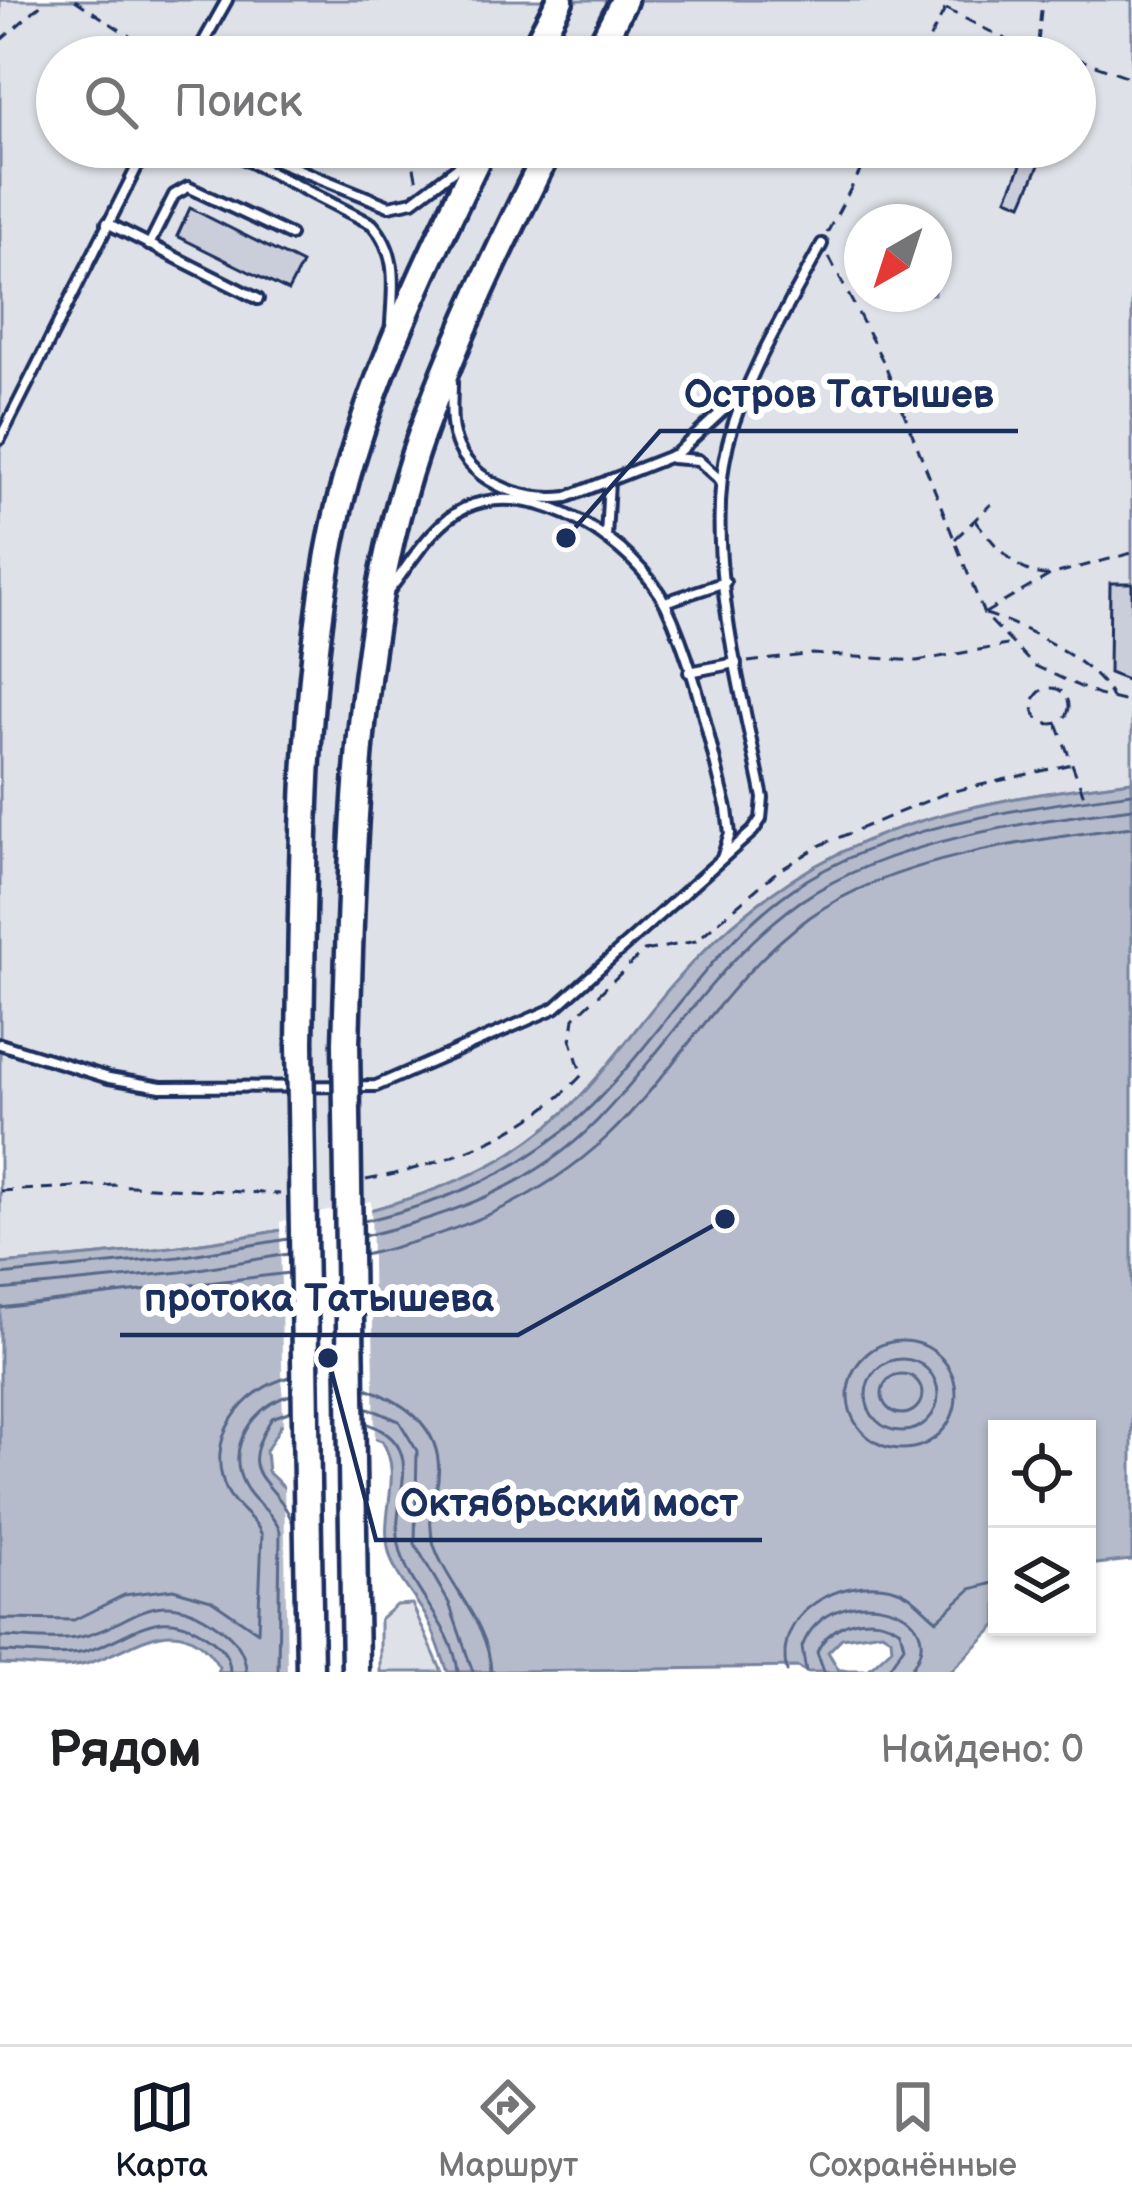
<!DOCTYPE html>
<html lang="ru">
<meta charset="utf-8">
<style>
body{margin:0;font-family:"Balsamiq Sans",sans-serif;background:#f2f2f2;color:#202124}
.controls{position:absolute;right:36px;bottom:36px;display:grid;overflow:hidden;border-radius:0px;box-shadow:0 3px 9px #0004}
.controls button{width:108px;height:108px;display:grid;place-items:center;padding:0;border:0;border-bottom:3px solid #e0e0e0;background:#fff;color:#202124;font:60px sans-serif}
.compass{position:absolute;left:844px;top:204px;width:108px;height:108px;border-radius:50%;background:#fff;box-shadow:0 3px 9px #0004;rotate:219deg}
.list{margin:0;padding:0;list-style:none}
h2{display:flex;justify-content:space-between;align-items:center;height:156px;margin:0;padding:0 48px;font-size:51px}
h2 small{font-size:39px;font-weight:400;color:#757577}
.icon{flex:none;width:66px;height:66px;fill:none;stroke:currentColor;stroke-width:2;stroke-linecap:round;stroke-linejoin:round}
.map{position:relative;flex:none;width:1132px;height:1672px;overflow:hidden}
.search{position:absolute;background:#fff;box-shadow:0 3px 9px #0004;left:36px;right:36px;top:36px;height:132px;display:flex;align-items:center;gap:30px;box-sizing:border-box;padding:0 42px;border-radius:66px;color:#757577;font-size:45px}
.sheet{height:372px;background:#fff}
nav{display:flex;justify-content:space-around;align-items:center;box-sizing:border-box;height:168px;border-top:3px solid #e0e0e0;background:#fff;font-size:33px;color:#757577}
nav a{display:grid;justify-items:center;gap:6px}
nav .on{color:#111827}
.map>svg:first-child{display:block}
.green{fill:#dee1e7;stroke:#7c88a2;stroke-width:3;fill-rule:evenodd}
.water{fill:#b5bbca;stroke:#77839f;stroke-width:3;fill-rule:evenodd}
.pier{fill:#fff}
.lines{fill:none;stroke-linecap:round;stroke-linejoin:round}
.shore{stroke:#596789;stroke-width:3}
.building{fill:#caceda;stroke:#1b2f5e;stroke-width:3}
.lane-casing{stroke:#1b2f5e;stroke-width:16}
.primary-casing{stroke:#1b2f5e;stroke-width:33}
.path{stroke:#1b2f5e;stroke-width:3;stroke-dasharray:12 9;stroke-linecap:butt}
.lane{stroke:#fff;stroke-width:8}
.primary{stroke:#fff;stroke-width:24}
.primary-bridge-casing{stroke:#1b2f5e;stroke-width:33;stroke-linecap:butt}
.primary-bridge{stroke:#fff;stroke-width:24}
.leader{fill:none;stroke:#1b2f5e;stroke-width:4.5}
.callout-dot{fill:#1b2f5e;stroke:#fff;stroke-width:4.5}
.callout-label{font-size:39px;text-anchor:middle;font-weight:bold;fill:#1b2f5e;stroke:#fff;stroke-width:12;stroke-linejoin:round;paint-order:stroke}
</style>
<div class="map">
<svg width="1132" height="1672" viewBox="0 0 1132 1672">
<rect width="100%" height="100%" fill="#fff"/>
<filter id="ink" filterUnits="userSpaceOnUse"><feTurbulence type="fractalNoise" baseFrequency=".00833" numOctaves="2"/><feDisplacementMap in="SourceGraphic" scale="24" xChannelSelector="R" yChannelSelector="G"/><feConvolveMatrix kernelMatrix="1 2 1 2 8 2 1 2 1" color-interpolation-filters="sRGB"/></filter>
<g filter="url(#ink)">
<g class="green">
<path d="M0 0H1132V781C952 804 822 828 691 964 625 1033 598 1098 511 1153 387 1231 146 1252 0 1264ZM57 57H1075V147H57ZM862 222H934V294H862Z"/>
<path d="M412 1604 442 1672H380V1619L396 1605Z"/>
</g>
<path class="water" d="M1132 781V1560L1087 1565V1429H997V1625L950 1672H807L798 1667 448 1672C440 1652 434 1628 422 1610 410 1591 395 1575 389 1552 379 1514 404 1475 382 1441L315 1417 281 1425 266 1451 268 1472 295 1498 305 1672H217L219 1667C180 1602 133 1651 86 1664 59 1671 27 1664 0 1664V1264C146 1252 387 1231 511 1153 598 1098 625 1033 691 964 822 828 952 804 1132 781ZM882 1632 891 1638 892 1648 868 1670H839L828 1652 842 1638Z"/>
<g class="pier">
<path d="M371 1201 375 1445 315 1423 283 1434 280 1222Z"/>
<path d="M284 1479 300 1495 311 1672H287Z"/>
</g>
<g class="lines">
<g class="shore">
<path d="M364 1221C445 1202 519 1173 582 1115 658 1044 706 949 793 889 885 825 1023 808 1132 793"/>
<path d="M364 1236C449 1216 534 1186 597 1121 667 1049 718 959 801 901 890 840 1027 822 1132 808"/>
<path d="M364 1255C454 1234 538 1202 607 1137 679 1068 727 977 810 917 892 858 1034 839 1132 827"/>
<path d="M0 1275 179 1257 288 1239"/>
<path d="M0 1290 181 1272 288 1254"/>
<path d="M0 1308 289 1273"/>
<circle cx="902" cy="1395" r="54"/>
<circle cx="902" cy="1395" r="36"/>
<circle cx="902" cy="1394" r="20"/>
<path d="M366 1388C412 1405 449 1435 436 1491 431 1510 428 1526 434 1545 449 1589 489 1621 491 1672"/>
<path d="M366 1407 399 1421 417 1451 415 1544 449 1603 473 1672"/>
<path d="M291 1411 272 1418C233 1480 273 1474 293 1523"/>
<path d="M366 1423C431 1447 390 1494 399 1544 408 1591 453 1623 458 1672"/>
<path d="M0 1619 74 1620 124 1595 173 1589 211 1600 258 1632 262 1535C255 1517 236 1509 227 1491 203 1440 242 1389 290 1377"/>
<path d="M0 1637C25 1637 52 1642 76 1638 132 1628 153 1579 217 1626 234 1637 246 1651 246 1672"/>
<path d="M0 1652C27 1652 58 1658 84 1652 134 1638 160 1598 213 1641 224 1650 230 1658 230 1672"/>
<path d="M278 1672 280 1531C272 1511 255 1504 245 1486 223 1448 255 1404 291 1395"/>
<path d="M787 1672C772 1613 840 1576 892 1588 912 1593 923 1609 937 1620L971 1589 997 1582"/>
<path d="M806 1672 802 1647C829 1573 963 1607 908 1672"/>
<path d="M824 1672 817 1652C830 1621 873 1610 900 1630L904 1646 886 1672"/>
</g>
</g>
<g class="building">
<path d="M1025 156 1040 163 1022 204 1007 198Z"/>
<path d="M190 208 302 264 288 291 177 236Z"/>
<path d="M1110 583H1132V682L1109 673Z"/>
</g>
<g class="lines">
<g class="lane-casing">
<g id="lane">
<path d="M195 57 227 0"/>
<path d="M221 147 372 224C399 254 393 286 391 323"/>
<path d="M243 147 389 206 413 201 468 159"/>
<path d="M107 223 258 299"/>
<path d="M149 245 174 195 188 187 290 235"/>
<path d="M452 382C452 398 450 415 453 430 462 480 522 503 567 497L676 454 745 390"/>
<path d="M0 439 147 147"/>
<path d="M672 458 698 460 720 480"/>
<path d="M606 538 609 480"/>
<path d="M391 588C412 561 433 523 465 508 535 476 636 544 666 605 696 668 709 742 727 809L730 834 722 858"/>
<path d="M665 602 725 582"/>
<path d="M689 672 736 663"/>
<path d="M0 1044 109 1078 161 1087 376 1086 555 1008 753 831 761 819 763 798C742 693 702 550 728 443 746 373 788 308 822 244"/>
</g>
</g>
<g class="primary-casing">
<g id="primary">
<path d="M530 57 560 0"/>
<path d="M595 57 624 0"/>
<path d="M300 1043C303 879 301 717 329 554 354 413 421 275 483 147"/>
<path d="M346 1043C353 843 354 620 423 430 458 333 504 239 550 147"/>
</g>
</g>
<g class="path">
<path d="M75 0 161 57"/>
<path d="M946 9 1019 46 1038 44 1074 57"/>
<path d="M0 41 46 0"/>
<path d="M1038 43 1042 0"/>
<path d="M920 57 950 0"/>
<path d="M1075 58 1132 78"/>
<path d="M410 147 417 183"/>
<path d="M827 233 873 147"/>
<path d="M829 257 884 363 984 614 1033 665 1098 695 1132 703"/>
<path d="M975 520C993 542 1017 576 1048 575"/>
<path d="M955 539 991 504"/>
<path d="M985 613 1050 575 1132 553"/>
<path d="M985 614C1022 624 1098 664 1112 698"/>
<path d="M748 662 813 654 917 661 1007 645"/>
<circle cx="1051" cy="706" r="18"/>
<path d="M1057 724 1086 801"/>
<path d="M366 1180C444 1165 526 1135 582 1075L571 1041 574 1018 644 951 696 941 774 874 821 845 946 793 1072 764"/>
<path d="M0 1191 114 1185 280 1194"/>
</g>
<use href="#lane" class="lane"/>
<use href="#primary" class="primary"/>
<g class="primary-bridge-casing">
<g id="primary-bridge">
<path d="M300 1043 310 1672"/>
<path d="M346 1043 355 1672"/>
</g>
</g>
<use href="#primary-bridge" class="primary-bridge"/>
</g>
</g>
<path class="leader" d="M566 538L660 431H1018M725 1219L518 1335H120M328 1358L376 1540H762"/>
<g class="callout-dot">
<circle cx="566" cy="538" r="12"/>
<circle cx="725" cy="1219" r="12"/>
<circle cx="328" cy="1358" r="12"/>
</g>
<g class="callout-label">
<text x="839" y="407">Остров Татышев</text>
<text x="319" y="1311">протока Татышева</text>
<text x="569" y="1516">Октябрьский мост</text>
</g>
</svg>
<div class="controls">
<button><svg class="icon" aria-label="locate" viewBox="0 0 24 24"><circle cx="12" cy="12" r="6"/><path d="M12 2v4M12 18v4M2 12h4M18 12h4"/></svg></button>
<button><svg class="icon" aria-label="layers" viewBox="0 0 24 24"><path d="M12 4l9 5-9 5-9-5zM3 14l9 5 9-5"/></svg></button>
</div>
<svg class="compass" viewBox="-18 -18 36 36"><path d="M0-13l5 13h-10z" fill="#e53935"/><path d="M0 13l5-13h-10z" fill="#757577"/></svg>
<div class="search"><svg class="icon" aria-label="search" viewBox="0 0 24 24"><circle cx="10" cy="10" r="6"/><path d="M15 15l6 6"/></svg>Поиск</div>
</div>
<section class="sheet">
<h2>Рядом<small>Найдено: 0</small></h2>
<ul class="list">
</ul>
</section>
<nav>
<a class="on"><svg class="icon" aria-label="map" viewBox="0 0 24 24"><path d="M3 6l6-2 6 2 6-2v14l-6 2-6-2-6 2zM9 4v14M15 6v14"/></svg>Карта</a>
<a><svg class="icon" aria-label="directions" viewBox="0 0 24 24"><path d="M12 3l9 9-9 9-9-9zM9 14v-3h6M13 9l2 2-2 2"/></svg>Маршрут</a>
<a><svg class="icon" aria-label="saved" viewBox="0 0 24 24"><path d="M7 4h10v16l-5-4-5 4z"/></svg>Сохранённые</a>
</nav>
